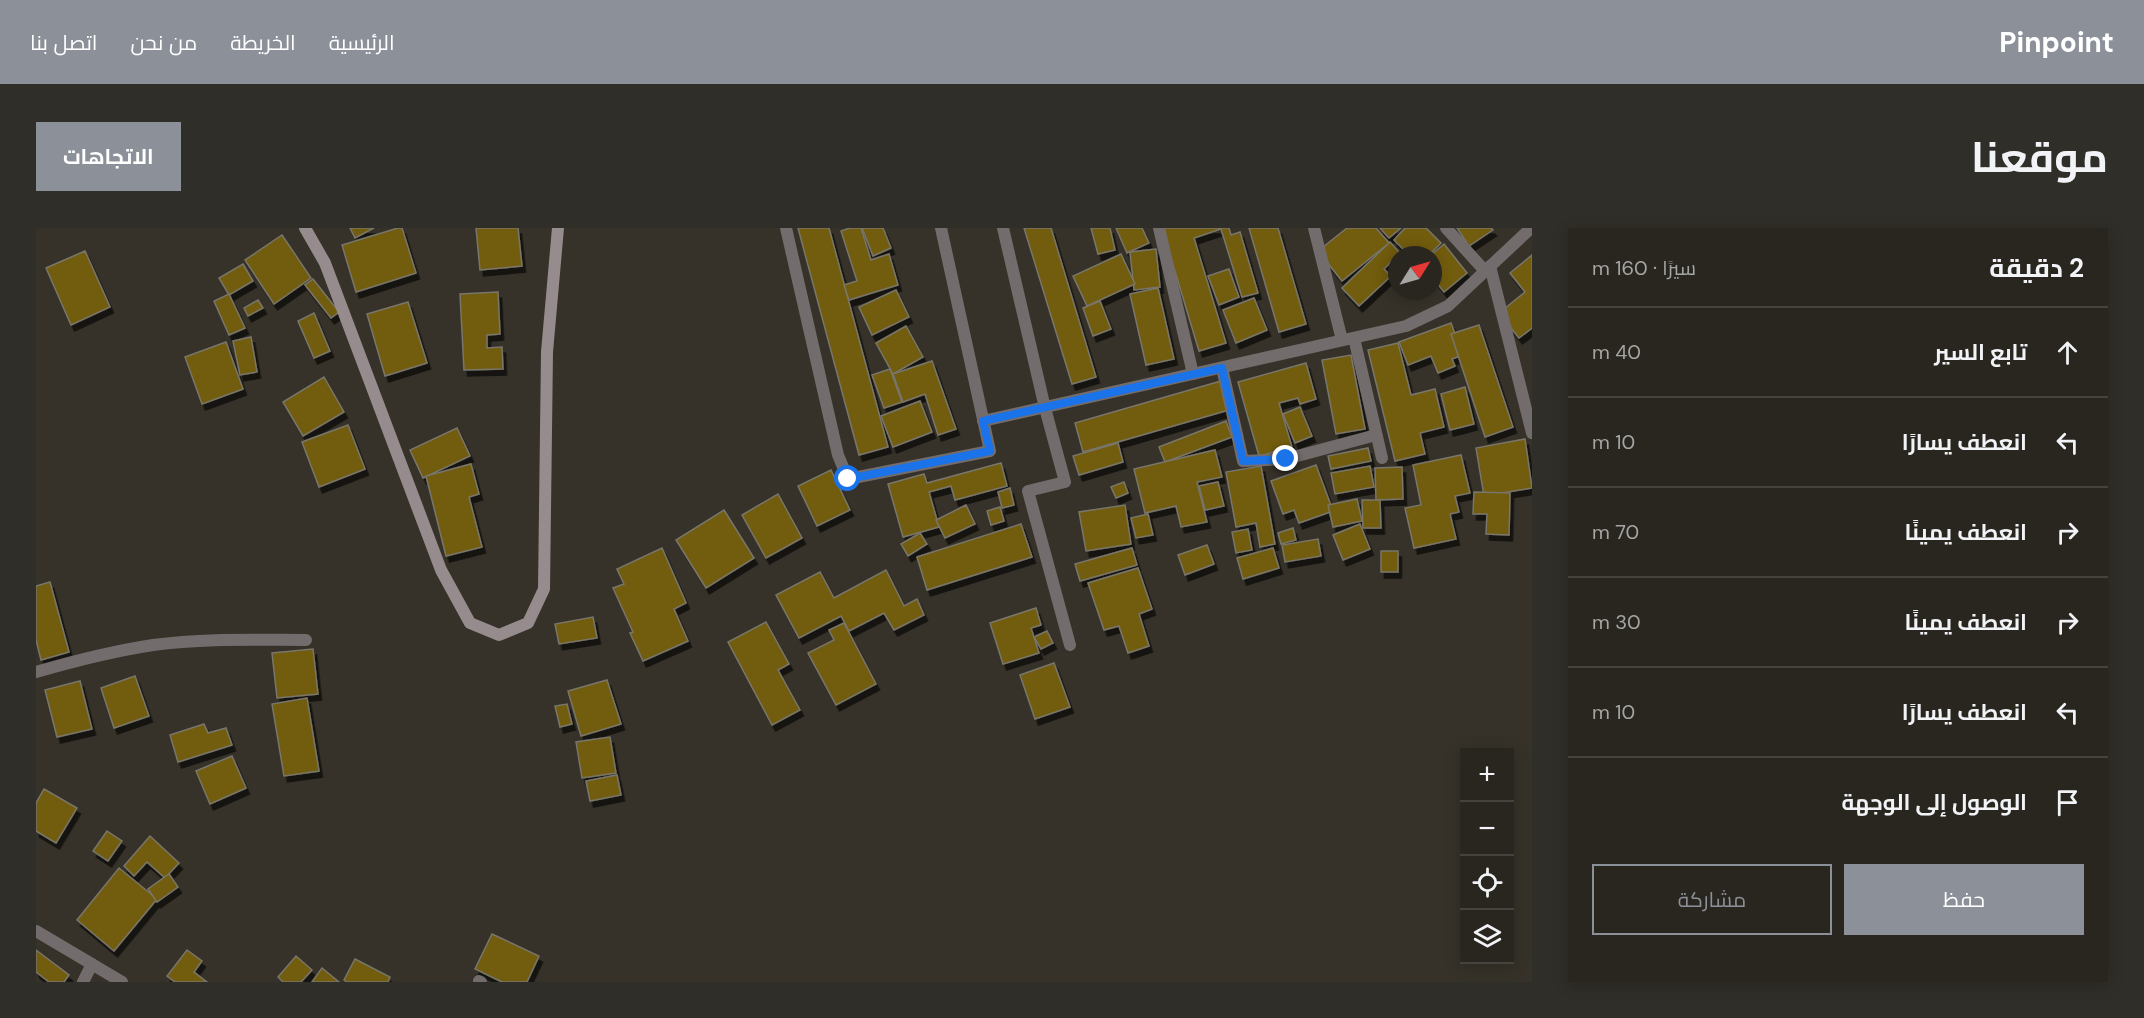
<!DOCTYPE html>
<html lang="ar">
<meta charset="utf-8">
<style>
body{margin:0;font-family:"DM Sans",Cairo,sans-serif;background:#302e28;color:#f1f3f6;direction:rtl}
.controls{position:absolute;right:18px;bottom:18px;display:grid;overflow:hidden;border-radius:0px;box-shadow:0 3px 15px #0003}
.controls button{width:54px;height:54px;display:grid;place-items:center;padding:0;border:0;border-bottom:2px solid #44433d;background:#28261f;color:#f1f3f6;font:30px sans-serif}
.compass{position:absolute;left:1352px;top:18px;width:54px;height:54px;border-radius:50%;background:#28261f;box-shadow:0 3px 15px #0003;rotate:53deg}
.stop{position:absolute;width:18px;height:18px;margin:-14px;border:4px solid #1a73e8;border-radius:50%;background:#fff}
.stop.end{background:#1a73e8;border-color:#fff;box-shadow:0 2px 6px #0008}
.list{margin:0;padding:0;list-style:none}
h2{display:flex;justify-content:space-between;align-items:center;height:78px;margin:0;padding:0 24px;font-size:26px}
h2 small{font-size:20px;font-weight:400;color:#a5a5a4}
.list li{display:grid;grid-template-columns:39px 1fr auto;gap:18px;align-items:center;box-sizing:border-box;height:90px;padding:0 24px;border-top:2px solid #44433d}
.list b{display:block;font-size:22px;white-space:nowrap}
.list em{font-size:20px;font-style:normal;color:#a5a5a4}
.actions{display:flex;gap:12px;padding:18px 24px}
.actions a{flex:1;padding:14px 0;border:2px solid #8c9099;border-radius:0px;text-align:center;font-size:21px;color:#8c9099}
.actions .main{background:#8c9099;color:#fff}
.icon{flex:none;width:33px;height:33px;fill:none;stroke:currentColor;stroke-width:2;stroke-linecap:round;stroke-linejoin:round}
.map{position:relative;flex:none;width:1496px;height:754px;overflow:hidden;direction:ltr;border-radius:0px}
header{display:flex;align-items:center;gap:36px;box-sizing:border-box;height:84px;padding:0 30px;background:#8c9099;color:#fff}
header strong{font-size:28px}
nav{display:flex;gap:33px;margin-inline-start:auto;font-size:21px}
.intro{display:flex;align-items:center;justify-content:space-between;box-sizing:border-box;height:144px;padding:0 36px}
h1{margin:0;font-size:42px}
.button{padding:15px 27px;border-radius:0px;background:#8c9099;color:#fff;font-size:21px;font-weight:700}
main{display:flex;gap:36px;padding:0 36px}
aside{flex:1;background:#28261f;border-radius:0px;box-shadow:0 3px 15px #0003}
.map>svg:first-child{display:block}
.building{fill:#725b0e;stroke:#79766a;stroke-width:1.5;filter:url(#shadow)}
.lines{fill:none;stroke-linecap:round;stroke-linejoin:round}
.lane{stroke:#736c6d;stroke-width:12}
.street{stroke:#736c6d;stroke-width:12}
.secondary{stroke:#968c8d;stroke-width:12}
.route{stroke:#1a73e8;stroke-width:8}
</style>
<header>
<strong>Pinpoint</strong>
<nav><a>الرئيسية</a><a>الخريطة</a><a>من نحن</a><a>اتصل بنا</a></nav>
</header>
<div class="intro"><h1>موقعنا</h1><a class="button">الاتجاهات</a></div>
<main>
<aside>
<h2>2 دقيقة<small>سيرًا · 160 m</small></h2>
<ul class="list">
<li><svg class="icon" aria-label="ahead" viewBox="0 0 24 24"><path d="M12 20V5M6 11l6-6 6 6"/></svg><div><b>تابع السير</b></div><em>40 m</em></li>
<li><svg class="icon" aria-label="left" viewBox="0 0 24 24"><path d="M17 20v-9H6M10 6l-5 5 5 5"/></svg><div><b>انعطف يسارًا</b></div><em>10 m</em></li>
<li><svg class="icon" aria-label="right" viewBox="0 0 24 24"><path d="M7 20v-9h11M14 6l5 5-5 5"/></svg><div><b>انعطف يمينًا</b></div><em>70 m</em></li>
<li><svg class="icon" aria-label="right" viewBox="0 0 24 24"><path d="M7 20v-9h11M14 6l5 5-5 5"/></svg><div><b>انعطف يمينًا</b></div><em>30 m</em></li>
<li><svg class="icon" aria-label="left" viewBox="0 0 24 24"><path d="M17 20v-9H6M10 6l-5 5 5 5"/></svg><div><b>انعطف يسارًا</b></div><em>10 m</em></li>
<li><svg class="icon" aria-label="arrive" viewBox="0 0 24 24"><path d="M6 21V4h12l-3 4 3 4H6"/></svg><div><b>الوصول إلى الوجهة</b></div></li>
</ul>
<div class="actions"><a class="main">حفظ</a><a>مشاركة</a></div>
</aside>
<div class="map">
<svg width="1496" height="754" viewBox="0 0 1496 754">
<defs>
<filter id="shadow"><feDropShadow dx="3.5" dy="6" stdDeviation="0" flood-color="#0009"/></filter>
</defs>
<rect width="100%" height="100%" fill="#363229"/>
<g class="building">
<path d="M314 0H338L319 10Z"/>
<path d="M362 0H366L380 45 320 64 306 17Z"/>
<path d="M440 0H482L486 38 444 42Z"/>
<path d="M762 0H793L852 219 823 227Z"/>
<path d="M814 0H825L835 32 853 26 862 57 813 72 808 57 821 53 805 3Z"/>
<path d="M826 0H847L855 20 837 28Z"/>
<path d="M988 0H1015L1060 149 1036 156Z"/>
<path d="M1055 0H1074L1079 22 1062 26Z"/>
<path d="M1080 0H1106L1113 15 1091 25Z"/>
<path d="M1126 0H1193L1195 7 1204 4 1222 65 1206 69 1185 1 1158 10 1190 115 1163 123Z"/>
<path d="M1213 0H1242L1270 96 1243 104Z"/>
<path d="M1311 0H1340L1353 15 1306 53 1282 23Z"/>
<path d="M1344 0H1365L1353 10Z"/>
<path d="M1369 0H1390L1405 15 1393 27H1373L1358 12Z"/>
<path d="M1421 0H1455L1457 2 1433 18Z"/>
<path d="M246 7 275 50 238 76 209 32Z"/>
<path d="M1354 14 1364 25 1348 41 1355 48 1323 78 1306 60Z"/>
<path d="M1408 16 1431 45 1408 64 1397 50V27H1395Z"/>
<path d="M1120 21 1124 59 1098 62 1094 24Z"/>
<path d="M49 23 74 79 35 97 10 40Z"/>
<path d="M1085 26 1099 56 1051 78 1037 48Z"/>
<path d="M1496 27V100L1483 110 1463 85 1489 64 1474 45Z"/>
<path d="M207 36 217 53 193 67 183 50Z"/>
<path d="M1193 41 1203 69 1183 77 1172 48Z"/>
<path d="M277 51 303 84 295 90 269 57Z"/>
<path d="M1122 60 1138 131 1110 137 1094 66Z"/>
<path d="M860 62 873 89 836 107 823 79Z"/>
<path d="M462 64 464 106 451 107V120L466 119 467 141 428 142 424 66Z"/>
<path d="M193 66 209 100 193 107 178 73Z"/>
<path d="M1218 70 1231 102 1200 115 1187 82Z"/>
<path d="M222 72 227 80 212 88 208 80Z"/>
<path d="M1064 73 1075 101 1057 108 1047 80Z"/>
<path d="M372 74 391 135 349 148 331 86Z"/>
<path d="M278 85 294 123 278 130 262 93Z"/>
<path d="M1415 95 1427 127 1416 131 1419 138 1402 145 1395 128 1372 137 1363 114Z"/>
<path d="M1443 97 1477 199 1449 209 1415 106Z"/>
<path d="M870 98 887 129 857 146 840 115Z"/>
<path d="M215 109 221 144 204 147 197 113Z"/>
<path d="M190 114 207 161 166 176 149 129Z"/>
<path d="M1362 115 1375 167 1399 161 1408 199 1384 205 1389 226 1359 233 1332 122Z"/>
<path d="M1315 127 1329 201 1300 206 1286 132Z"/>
<path d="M896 133 920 201 902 207 889 166 867 174 857 146Z"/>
<path d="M1270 135 1280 171 1264 176 1262 170 1243 175 1256 219 1223 228 1202 154Z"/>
<path d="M854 141 866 174 848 180 836 147Z"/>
<path d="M288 149 308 184 267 208 247 174Z"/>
<path d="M1185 153 1193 182 1047 224 1039 195Z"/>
<path d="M1429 159 1438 196 1414 202 1405 166Z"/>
<path d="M884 173 896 204 857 219 845 188Z"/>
<path d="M1264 179 1276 208 1259 215 1247 186Z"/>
<path d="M1190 193 1196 209 1129 234 1123 219Z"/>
<path d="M312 197 329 241 283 259 266 214Z"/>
<path d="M421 200 434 228 387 250 374 222Z"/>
<path d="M1489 211 1496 260 1448 268 1440 220Z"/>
<path d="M1082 215 1087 234 1043 247 1037 228Z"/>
<path d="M1332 220 1335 233 1295 241 1292 228Z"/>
<path d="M1179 222 1186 249 1161 254 1171 294 1145 299 1140 278 1109 285 1098 241Z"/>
<path d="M1425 227 1434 265 1419 268 1423 284 1414 286 1420 311 1378 320 1369 280 1385 277 1377 237Z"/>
<path d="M965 235 971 258 919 272 915 258 893 264 903 299 867 309 852 256 888 246 891 255Z"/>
<path d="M435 236 443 266 433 269 446 319 410 328 390 248Z"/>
<path d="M1280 237 1297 283 1263 295 1258 282 1247 286 1235 253Z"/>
<path d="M1225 238 1239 316 1224 319 1220 295 1200 299 1190 244Z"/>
<path d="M1334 238 1338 259 1299 266 1295 245Z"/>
<path d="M1366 239 1367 271 1340 272 1339 240Z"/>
<path d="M795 242 814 282 781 298 762 258Z"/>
<path d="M1088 254 1092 265 1080 270 1075 259Z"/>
<path d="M1182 254 1188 278 1169 282 1163 258Z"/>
<path d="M974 260 978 277 966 280 962 264Z"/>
<path d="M1438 264 1474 265 1473 307 1450 306 1451 286H1437Z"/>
<path d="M742 266 766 310 730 330 706 287Z"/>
<path d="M1321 271 1326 293 1297 299 1292 277Z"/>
<path d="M1326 272H1344L1345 300H1327Z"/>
<path d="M930 277 939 296 909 310 900 292Z"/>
<path d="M1089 277 1095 316 1050 323 1043 284Z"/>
<path d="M964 279 968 293 955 297 951 283Z"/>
<path d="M688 282 718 330 670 360 640 312Z"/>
<path d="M1112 286 1117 307 1100 310 1095 290Z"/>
<path d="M985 296 996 329 891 362 881 329Z"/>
<path d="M1324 296 1334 321 1307 332 1297 307Z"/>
<path d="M1257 300 1260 312 1245 316 1242 305Z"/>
<path d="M1212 301 1216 322 1200 325 1196 304Z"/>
<path d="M884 305 891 316 872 328 865 316Z"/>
<path d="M1282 311 1285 328 1249 334 1246 317Z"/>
<path d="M1171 317 1178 336 1149 347 1142 327Z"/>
<path d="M626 320 650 375 638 381 652 413 607 433 594 405 597 404 577 360 588 356 581 341Z"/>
<path d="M1096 320 1101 337 1044 353 1039 336Z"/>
<path d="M1237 320 1243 340 1207 351 1201 330Z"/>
<rect x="1345" y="323" width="17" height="21"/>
<path d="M1102 340 1116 381 1103 386 1113 418 1092 425 1083 398 1068 402 1052 355Z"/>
<path d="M850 342 868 378 881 371 888 387 858 402 848 385 813 403 805 388 763 410 740 367 784 344 798 370Z"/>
<path d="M14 354 33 424 5 432 0 412V358Z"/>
<path d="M1000 380 1005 397 995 400 1003 425 967 436 954 395Z"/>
<path d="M557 389 561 410 523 416 519 396Z"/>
<path d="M730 394 753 436 742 442 764 482 736 497 692 414Z"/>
<path d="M808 395 840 456 800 477 772 425 798 412 793 402Z"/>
<path d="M1011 403 1017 415 1005 421 998 409Z"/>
<path d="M277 421 282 466 241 470 236 425Z"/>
<path d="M1018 435 1034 479 999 491 984 447Z"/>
<path d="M99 448 113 488 78 500 65 460Z"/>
<path d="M571 452 585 496 545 508 532 463Z"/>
<path d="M44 453 56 501 21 509 9 462Z"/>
<path d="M271 470 283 543 248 548 236 476Z"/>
<path d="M531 476 536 496 524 499 519 478Z"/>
<path d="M168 496 172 505 190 500 196 517 142 534 134 507Z"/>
<path d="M574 509 580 545 546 550 540 514Z"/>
<path d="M196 528 210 560 174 576 160 543Z"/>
<path d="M581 547 585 567 554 573 550 553Z"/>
<path d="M8 561 41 580 20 615 0 603V575Z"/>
<path d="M71 603 86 613 72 633 57 623Z"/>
<path d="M114 608 143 635 129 650 111 634 98 648 88 638Z"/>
<path d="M83 640 121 671 78 723 41 692Z"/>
<path d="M133 646 142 659 121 674 112 661Z"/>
<path d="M456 706 503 728 491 754H466L439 741Z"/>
<path d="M0 722 33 747 28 754H13L0 744Z"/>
<path d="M151 722 166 733 158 744 171 754H139L131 748Z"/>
<path d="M260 728 276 742 265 754H247L242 749Z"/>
<path d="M319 731 354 749 352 754H311L308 752Z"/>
<path d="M286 740 303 754H276Z"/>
</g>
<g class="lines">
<path class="lane" d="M1410 0 1449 43"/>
<g class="street">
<path d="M750 0 802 227 812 251 954 223 905 0"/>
<path d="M967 0 1009 180 1029 254 992 263 1034 417"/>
<path d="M1123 0 1157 146"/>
<path d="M1278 0 1306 112"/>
<path d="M1454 38 1496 205"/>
<path d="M1318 110 1346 230"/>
<path d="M1186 140 1207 233 1250 231 1340 207"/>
<path d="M947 193 1370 98 1412 78 1495 0"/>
<path d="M0 444C38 433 78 423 117 417 167 410 220 412 270 412"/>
<path d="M0 703 86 754"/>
<path d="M443 753 445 754"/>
<path d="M47 754 56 736"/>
</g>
<path class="secondary" d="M269 0 289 35 405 342 434 395 463 407 492 395 508 361 511 124 522 0"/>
</g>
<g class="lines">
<path class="route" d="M812 251 954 223 947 193 1186 140 1207 233 1250 231"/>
</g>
</svg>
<div class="controls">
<button>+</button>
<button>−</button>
<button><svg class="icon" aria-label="locate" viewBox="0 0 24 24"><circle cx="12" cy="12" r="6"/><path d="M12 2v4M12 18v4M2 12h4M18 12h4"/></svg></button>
<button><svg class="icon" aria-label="layers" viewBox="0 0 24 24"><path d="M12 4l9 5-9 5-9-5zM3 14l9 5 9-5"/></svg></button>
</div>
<svg class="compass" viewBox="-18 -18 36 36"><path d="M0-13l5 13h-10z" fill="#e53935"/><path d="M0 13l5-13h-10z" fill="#a5a5a4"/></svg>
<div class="stop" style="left:812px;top:251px"></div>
<div class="stop end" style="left:1250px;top:231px"></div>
</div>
</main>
